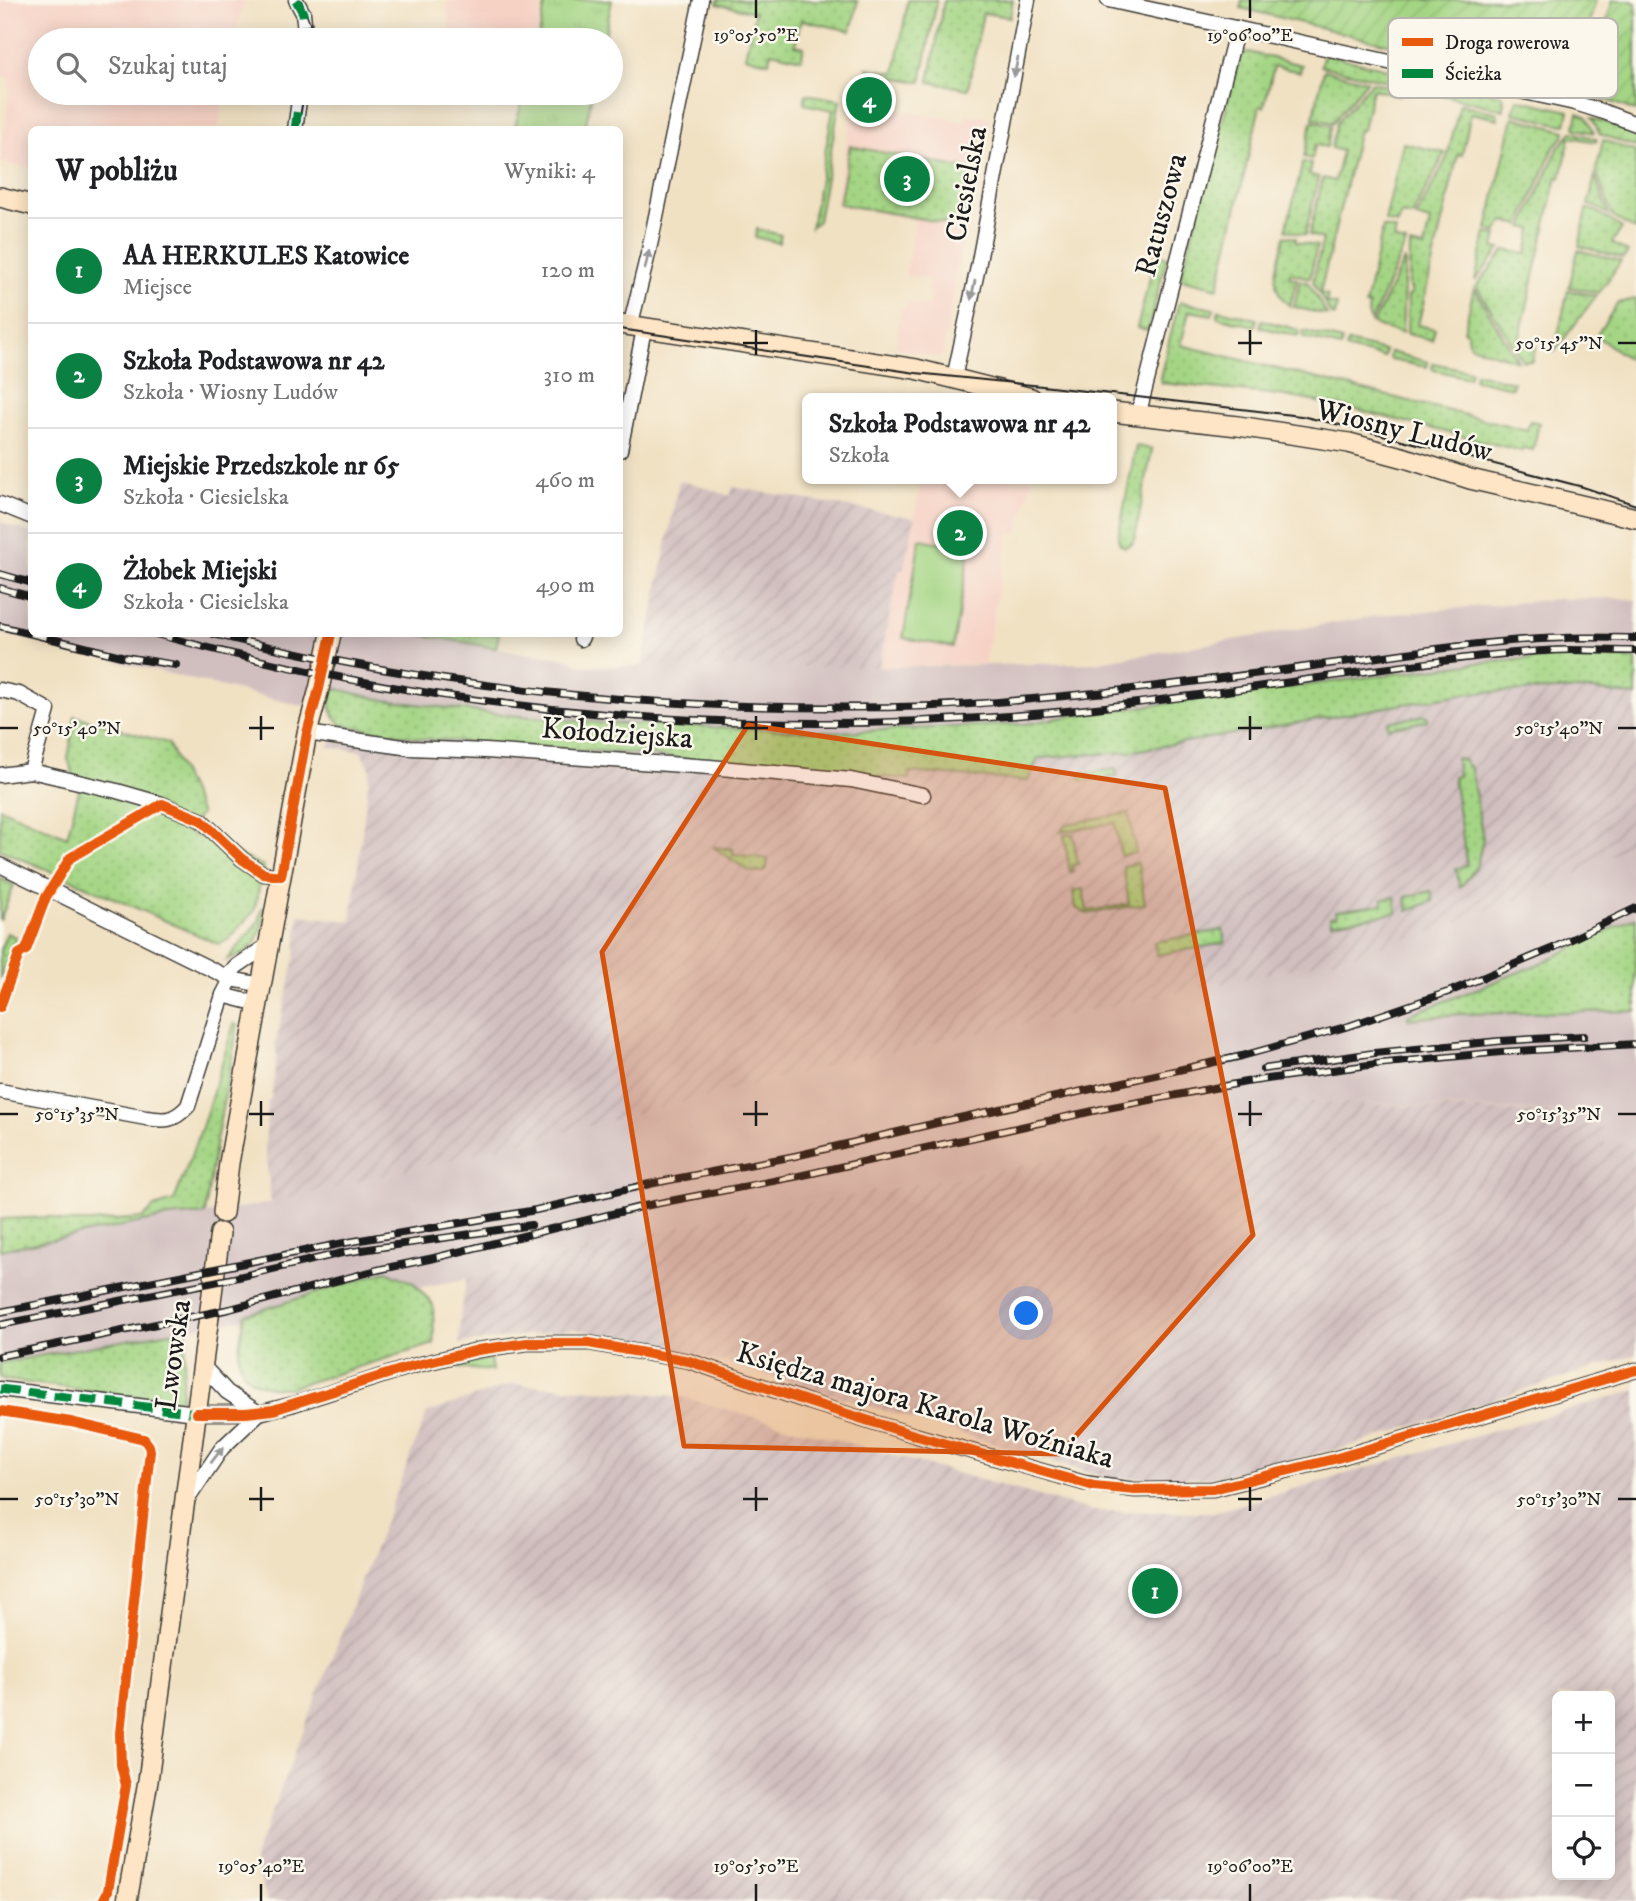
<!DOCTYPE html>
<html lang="pl">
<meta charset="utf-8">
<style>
body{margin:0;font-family:"IM FELL DW Pica",serif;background:#f6f6f6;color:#202124}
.controls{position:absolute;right:21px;bottom:21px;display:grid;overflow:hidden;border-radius:10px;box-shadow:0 4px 18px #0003}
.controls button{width:63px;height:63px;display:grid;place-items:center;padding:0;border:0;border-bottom:2px solid #e0e0e0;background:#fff;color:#202124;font:35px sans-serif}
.you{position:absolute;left:1027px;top:1314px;width:24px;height:24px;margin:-18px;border:5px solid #fff;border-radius:50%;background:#1a73e8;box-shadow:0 0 0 10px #1a73e833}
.badge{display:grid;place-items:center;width:46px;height:46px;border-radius:50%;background:#0b8043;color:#fff;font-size:23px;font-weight:700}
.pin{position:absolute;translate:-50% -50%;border:4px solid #fff;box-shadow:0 2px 7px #0006}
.popup{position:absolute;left:802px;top:393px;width:315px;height:91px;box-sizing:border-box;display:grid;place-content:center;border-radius:10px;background:#fff;filter:drop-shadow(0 2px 5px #0005);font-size:23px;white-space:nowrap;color:#757577}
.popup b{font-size:26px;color:#202124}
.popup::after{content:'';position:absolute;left:50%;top:100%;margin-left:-14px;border:14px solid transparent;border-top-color:#fff}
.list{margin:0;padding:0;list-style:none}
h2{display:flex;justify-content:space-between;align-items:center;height:91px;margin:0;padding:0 28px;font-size:30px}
h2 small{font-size:23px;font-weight:400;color:#757577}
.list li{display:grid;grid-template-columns:46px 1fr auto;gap:21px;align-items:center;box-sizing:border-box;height:105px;padding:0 28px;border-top:2px solid #e0e0e0}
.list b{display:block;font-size:26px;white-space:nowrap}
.list p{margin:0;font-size:23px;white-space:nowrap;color:#757577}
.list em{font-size:23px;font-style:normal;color:#757577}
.icon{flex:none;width:38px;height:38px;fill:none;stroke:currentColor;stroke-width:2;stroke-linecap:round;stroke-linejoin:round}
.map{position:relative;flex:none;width:1636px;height:1901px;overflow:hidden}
.search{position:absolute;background:#fff;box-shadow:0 4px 18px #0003;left:28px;top:28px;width:595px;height:77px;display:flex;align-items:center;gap:18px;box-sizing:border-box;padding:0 24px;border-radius:38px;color:#757577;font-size:26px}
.panel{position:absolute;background:#fff;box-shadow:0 4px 18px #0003;left:28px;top:126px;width:595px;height:511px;border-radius:10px}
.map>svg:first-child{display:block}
.built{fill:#f6d2c5}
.industrial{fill:url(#industrial-furrows);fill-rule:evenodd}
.railway{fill:#d1bfbf}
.grass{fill:url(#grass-dots);stroke:#607850;stroke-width:2}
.park{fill:url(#park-tufts);stroke:#607850;stroke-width:2}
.garden{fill:url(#garden-furrows);stroke:#607850;stroke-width:2}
.pitch{fill:#a4d584;stroke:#607850;stroke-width:2}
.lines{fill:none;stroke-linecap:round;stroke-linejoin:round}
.street-casing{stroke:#3c3a35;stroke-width:17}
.secondary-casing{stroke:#3c3a35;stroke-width:22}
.street{stroke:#fff;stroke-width:14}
.secondary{stroke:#fde5c5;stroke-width:19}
.tram{stroke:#1c1c1c;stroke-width:2}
.rail-casing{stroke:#1c1c1c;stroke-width:8}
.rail{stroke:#fbf7ec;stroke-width:5;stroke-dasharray:16;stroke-linecap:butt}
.quiet{stroke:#00873e;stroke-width:9;stroke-dasharray:18 9;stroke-linecap:butt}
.cycleway-casing{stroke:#fbf7ec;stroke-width:15}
.cycleway{stroke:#e8590c;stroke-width:10}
.oneway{fill:#999}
.marked{fill:#d4530e;fill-opacity:0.2;stroke:#d4530e;stroke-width:5;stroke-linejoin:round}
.ticks{fill:none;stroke:#1c1c1c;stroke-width:2.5}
.labels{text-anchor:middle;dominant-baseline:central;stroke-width:5;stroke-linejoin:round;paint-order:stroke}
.street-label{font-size:30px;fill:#1c1c1c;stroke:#fbf7ec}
.key{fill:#fbf7ec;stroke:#b8b5ae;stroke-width:2}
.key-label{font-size:19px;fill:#1c1c1c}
.ticks-label{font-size:18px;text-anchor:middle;fill:#1c1c1c;stroke:#fbf7ec;stroke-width:5;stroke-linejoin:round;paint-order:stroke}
</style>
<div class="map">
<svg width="1636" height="1901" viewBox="0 0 1636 1901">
<defs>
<pattern id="industrial-furrows" width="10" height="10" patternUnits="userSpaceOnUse" patternTransform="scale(1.75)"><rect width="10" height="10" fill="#d1bfbf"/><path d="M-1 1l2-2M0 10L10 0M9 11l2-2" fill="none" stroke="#b3a4a4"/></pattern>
<pattern id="grass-dots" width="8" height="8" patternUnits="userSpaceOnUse" patternTransform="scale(1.75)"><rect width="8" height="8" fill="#a4d584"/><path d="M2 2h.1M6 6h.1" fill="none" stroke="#8db671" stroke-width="1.8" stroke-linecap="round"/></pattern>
<pattern id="park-tufts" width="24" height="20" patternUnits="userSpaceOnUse" patternTransform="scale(1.75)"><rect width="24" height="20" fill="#a4d584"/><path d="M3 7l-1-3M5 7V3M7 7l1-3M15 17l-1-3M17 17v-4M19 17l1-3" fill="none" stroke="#8db671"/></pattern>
<pattern id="garden-furrows" width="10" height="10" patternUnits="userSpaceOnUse" patternTransform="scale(1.75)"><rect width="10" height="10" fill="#a4d584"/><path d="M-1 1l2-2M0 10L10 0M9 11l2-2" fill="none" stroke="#8db671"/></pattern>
</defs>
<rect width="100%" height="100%" fill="#fbf7ec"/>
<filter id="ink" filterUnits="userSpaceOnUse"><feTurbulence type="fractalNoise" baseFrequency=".0143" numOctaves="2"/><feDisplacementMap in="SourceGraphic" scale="14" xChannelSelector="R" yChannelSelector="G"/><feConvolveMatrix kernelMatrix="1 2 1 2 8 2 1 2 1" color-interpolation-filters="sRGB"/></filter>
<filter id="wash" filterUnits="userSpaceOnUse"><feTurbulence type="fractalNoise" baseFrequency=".00686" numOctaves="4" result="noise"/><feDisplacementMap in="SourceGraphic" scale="28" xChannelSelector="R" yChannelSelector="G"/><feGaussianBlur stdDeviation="1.57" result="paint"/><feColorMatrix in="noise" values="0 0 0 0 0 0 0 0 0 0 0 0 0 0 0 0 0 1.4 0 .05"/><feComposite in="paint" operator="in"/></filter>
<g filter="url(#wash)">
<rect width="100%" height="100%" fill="#f1e1c3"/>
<g class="built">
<path d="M0 0H244L236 33 238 34 236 40H40V93H224L218 129 32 130 31 169 0 162V147L6 122 10 78 0 75Z"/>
<path d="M448 0H542L536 40H453L447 12Z"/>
<path d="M856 93 889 99 888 108 964 122 966 113 990 118 987 134H982L942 356 938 357 903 350V349L895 347 902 307 906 308 907 303 928 306 931 302 933 293 927 291 929 279 905 275 915 220 835 205Z"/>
<path d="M921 479H1032L1018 534 1009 533 984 664 879 667 899 569H903L912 532Z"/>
</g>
<g class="industrial">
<path d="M679 481 696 484 730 496 733 487 915 518 903 570H899L879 667H642Z"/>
<path d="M1553 690H1593L1636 696V825L1631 829 1636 839V843L1575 875 1520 899 1433 932 1339 959 859 1059 578 1129 271 1203 265 1145 268 1100 271 1099 277 1054 275 1047 295 958 299 915 351 921 370 769 368 763 360 751 328 747 342 725 425 739 612 752 883 777 908 779 909 772 1028 781 1038 758 1094 755 1468 693Z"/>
<path d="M1286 1100 1599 1115 1606 1147 1636 1140V1354L1344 1448 1212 1478H1108L731 1364 575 1329 459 1344 461 1309 467 1279 694 1223 1143 1143 1148 1129 1230 1123Z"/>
<path d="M512 1384 679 1396 1093 1511 1215 1512 1636 1390V1901H267L254 1858 427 1413ZM1557 1696H1610V1875H1557Z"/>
</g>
<g class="railway">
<path d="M0 522 31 533 32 634H350L419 636 514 652 565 658 583 666 879 667 1093 663 1383 615 1558 599 1618 598 1636 600V696L1593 690 1468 693 1128 752 1038 758 1028 781 909 772V779L883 777 612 752 425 739 342 725 341 710 298 705 0 633Z"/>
<path d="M1636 843V1140L1606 1147 1598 1114 1286 1100 1230 1123 1148 1129 1143 1143 694 1223 467 1279 0 1363V1250L168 1217 205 1214 271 1203 578 1129 859 1059 1339 959 1433 932 1520 899 1575 875Z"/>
</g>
<g class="grass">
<path d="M718 0H852L858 1 851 31 801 20 795 45 804 47 801 59 771 52 769 62 745 57 755 12 717 4Z"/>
<path d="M908 0H937L921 82 871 73 867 69V68L895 73Z"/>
<path d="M944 0H1013L1010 17 983 13 968 89 929 82Z"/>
<path d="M1248 52 1302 65 1300 72 1274 66 1264 107 1260 106 1218 288 1181 279V277L1240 56Z"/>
<path d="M1329 55 1408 74 1410 81 1409 86 1321 66 1323 57Z"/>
<path d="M1324 70 1367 81 1332 123 1313 118Z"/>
<path d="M1428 79 1502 95 1504 99V110L1430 92 1431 86Z"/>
<path d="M1372 82 1400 89 1399 95 1372 89 1363 130H1359L1320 293 1328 295 1326 303 1337 305 1335 316 1331 315 1313 282 1323 239 1309 235 1323 178 1335 181 1342 151 1331 148 1337 122Z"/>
<path d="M806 94 840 100 818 221 811 227 833 110 804 104Z"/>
<path d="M1517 99 1569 111 1566 124 1563 125 1513 113Z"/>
<path d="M1460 104 1497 113 1498 119 1471 113 1462 155 1458 154 1418 325 1435 329 1432 340 1407 334 1408 295H1411V288H1409L1410 245 1424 248 1430 221 1416 217 1447 158Z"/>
<path d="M1578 113 1586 116 1594 133 1576 129 1575 126Z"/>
<path d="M1513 117 1565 131 1564 136 1554 147 1520 225 1504 221 1496 232 1487 229Z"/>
<path d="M1592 118 1636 133V147L1600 134Z"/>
<path d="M1312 121 1331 126 1327 147 1315 145 1312 159 1304 157Z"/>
<path d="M1572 132 1597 139 1596 142 1570 137 1561 178 1557 177 1519 341 1536 346 1532 361H1523L1477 288 1478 284 1505 250 1527 254 1532 229 1523 227 1558 148Z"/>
<path d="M1603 140 1636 152V230L1613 217 1596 171Z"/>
<path d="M1403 143 1445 153 1412 216 1401 214 1398 224 1385 221Z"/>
<path d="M850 146 973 170 962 226 839 204Z"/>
<path d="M1303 162 1311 164 1309 175 1319 177 1305 235 1286 230Z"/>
<path d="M1595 176 1609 215 1597 207 1588 205Z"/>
<path d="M1587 209 1596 211 1622 228 1612 243 1628 252 1623 258 1579 246Z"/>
<path d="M1383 227 1396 230 1394 240 1406 243 1371 322 1368 314 1369 306 1365 305Z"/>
<path d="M757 229 781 235 779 243 755 237Z"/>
<path d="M1486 233 1497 235 1494 248 1500 249 1475 281Z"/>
<path d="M1285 236 1296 238V242L1317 246 1310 278 1290 273 1289 277 1297 279 1290 306C1265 286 1279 263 1285 236Z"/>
<path d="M1578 250 1621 261 1599 293 1569 287Z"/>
<path d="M1156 254 1167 257 1148 330 1137 328Z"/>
<path d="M1404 260H1405L1402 333 1379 327 1373 324Z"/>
<path d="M1300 280 1308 282 1327 315 1294 307Z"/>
<path d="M1474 288 1518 361 1470 346 1467 332 1464 331Z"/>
<path d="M1568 290 1596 296 1555 351V349Z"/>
<path d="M1636 299V364L1596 336 1618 303Z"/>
<path d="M1181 302 1214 309 1212 315 1189 311 1181 345 1527 430 1530 421 1539 423 1533 450 1523 448 1522 451 1341 406 1279 395 1162 383 1160 378 1178 305Z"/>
<path d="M1219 310 1257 319 1255 326 1220 318 1217 316Z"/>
<path d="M1262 320 1299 330 1298 336 1263 328 1260 327Z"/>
<path d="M1304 331 1342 341 1341 347 1305 338 1303 337Z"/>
<path d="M1348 342 1385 351 1384 357 1348 349 1346 348Z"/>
<path d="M1390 352 1428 362 1427 367 1391 360 1389 358Z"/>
<path d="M1433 363 1471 371 1469 378 1434 370 1432 368Z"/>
<path d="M1476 373 1513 382 1512 388 1476 380 1474 379Z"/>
<path d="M1136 446 1152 449 1135 537 1132 544 1125 547 1120 544 1118 538Z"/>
<path d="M1559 657 1636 659V696L1593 690H1553L1468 693 1128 752 1038 758 1028 781 909 772V779L883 777 612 752 425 739 342 725C329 714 329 704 333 688L384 700 496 714 603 723 841 732 1026 724 1070 716 1477 663Z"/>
<path d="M1425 715 1428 718 1426 721 1388 728 1387 722Z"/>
<path d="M75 716 168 743 201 814 185 831 264 866 254 911 228 940 218 944 70 879 0 850V808L67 837 79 790 68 759Z"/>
<path d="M1456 758 1462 759 1471 769 1483 839 1477 865 1466 881 1460 887 1456 869 1467 865 1453 777 1458 776Z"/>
<path d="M1116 769 1117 776 1082 781 1080 778 1082 774Z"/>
<path d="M1129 813 1136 853 1121 856 1115 823 1060 832 1067 824Z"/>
<path d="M1073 834 1078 864 1072 865 1073 872H1070L1064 835Z"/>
<path d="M713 847 733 849V854L768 859 767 867 763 872 749 871Z"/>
<path d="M1138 863 1145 904 1087 914 1076 908 1073 891 1083 889 1087 911 1129 904 1123 866Z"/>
<path d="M1431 891 1433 901 1408 911 1406 897Z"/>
<path d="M1395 897 1397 913 1331 923 1330 917 1337 916 1336 911 1383 904V899Z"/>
<path d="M262 908 266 909C260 938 256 952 227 960L259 921Z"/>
<path d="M1636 917V1011L1460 1014 1408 1019V1015L1469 992 1539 964Z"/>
<path d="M1223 930 1225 943 1157 955 1154 942Z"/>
<path d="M7 933 16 937 0 979V950Z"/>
<path d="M234 1024 238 1025 215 1146 205 1214 168 1217 0 1250V1219L50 1217 65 1222H91L143 1218 154 1207 174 1201 203 1124Z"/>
<path d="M386 1271 414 1283 433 1305 434 1344 289 1388C281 1388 273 1388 266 1386 227 1376 240 1344 245 1315Z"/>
<path d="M187 1329 181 1402 5 1380 0 1378V1363Z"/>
<path d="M490 1358 492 1371 459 1368V1365Z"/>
</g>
<g class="park">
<path d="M546 0H612L604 40H538Z"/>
<path d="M525 93H592L585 129H514Z"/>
<path d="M417 634H499L496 648Z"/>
<path d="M0 878 14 885 0 921Z"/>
</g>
<g class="garden">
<path d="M1242 0H1596L1569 89 1241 8Z"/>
<path d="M1613 0H1628L1636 3V111L1584 92Z"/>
</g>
<path class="pitch" d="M920 539 970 548 953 647 903 638Z"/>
</g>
<g filter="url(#ink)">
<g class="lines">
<g class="street-casing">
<g id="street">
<path d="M296 0 303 13 306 40"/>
<path d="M1108 0 1575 103 1604 112 1636 124"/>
<path d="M295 130 300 93"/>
<path d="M630 327 649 250 701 0"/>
<path d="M954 378 978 267 1028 0"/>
<path d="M1138 416 1237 28"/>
<path d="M620 450 644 329"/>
<path d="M0 504 32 517"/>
<path d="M581 639 583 634"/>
<path d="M0 690 19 694 48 710 31 771"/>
<path d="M307 733 410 748 486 751 710 767 851 780 923 795"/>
<path d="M0 775 31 771 117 791 162 804 201 820 242 859 264 874 281 876"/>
<path d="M0 865 231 979 262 985"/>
<path d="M223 995 258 1004"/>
<path d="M0 1091 146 1118C166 1121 174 1121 188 1106L223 995 231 979V972L237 966 268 945"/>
<path d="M202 1365 227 1392 259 1413"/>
<path d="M0 1389 196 1413H259L294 1404 413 1366 478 1350 527 1343H589L689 1361 809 1402 914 1435 1084 1483 1135 1490 1213 1489 1334 1459 1636 1370"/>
<path d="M187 1500 222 1448 259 1413"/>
</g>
</g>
<g class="secondary-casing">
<g id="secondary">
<path d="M0 197 32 205"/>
<path d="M620 324 916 369 1031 398"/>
<path d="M1112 412 1238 426 1349 443 1405 458 1470 479 1636 518"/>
<path d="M223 1213 229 1163 307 733 319 689 331 634"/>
<path d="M127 1901 148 1781 220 1233"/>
</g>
</g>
<use href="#street" class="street"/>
<use href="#secondary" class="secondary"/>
<g class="tram">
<path d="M301 0 310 23 311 40"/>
<path d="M298 130 304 93"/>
<path d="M620 329 916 373 1042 386 1301 416 1379 434 1583 487 1636 505"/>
</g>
<g class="rail-casing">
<g id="rail">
<path d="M0 574 32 583"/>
<path d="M0 588 32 597"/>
<path d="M0 626 125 657 176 665"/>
<path d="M156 634C453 717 770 741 1077 710 1182 699 1286 682 1390 668 1449 660 1509 651 1569 650 1591 650 1614 651 1636 651"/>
<path d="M214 634C450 692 693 714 935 706 992 704 1050 697 1107 692 1188 683 1269 672 1350 661 1421 651 1492 640 1564 638 1588 637 1612 638 1636 638"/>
<path d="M1263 1069 1374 1053 1500 1041 1584 1036"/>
<path d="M0 1312 349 1242 536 1210 654 1183 795 1156 941 1122 1242 1056 1349 1026 1451 991 1551 949 1636 908"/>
<path d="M0 1325 234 1278 342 1253 531 1225"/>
<path d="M0 1356 230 1309 377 1270 434 1258 644 1206 799 1176 1102 1109 1246 1082 1376 1064 1501 1052 1636 1044"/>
</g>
</g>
<use href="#rail" class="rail"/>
<g class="quiet">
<path d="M296 0 303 13 306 40"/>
<path d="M295 130 300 93"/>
<path d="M0 1389 196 1413"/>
</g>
<g class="cycleway-casing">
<g id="cycleway">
<path d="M0 1007 19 954 26 950 46 897 70 858 162 804 201 820 242 859 264 874 281 876 307 733 319 689 331 634"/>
<path d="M0 1411 71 1422 144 1439 149 1446 150 1451 120 1733 121 1765 126 1785 108 1891 103 1901"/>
<path d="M196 1413H246L273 1410 413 1366 478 1350 527 1343H589L689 1361 809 1402 914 1435 1094 1486 1135 1490 1213 1489 1334 1459 1636 1370"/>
</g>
</g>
<use href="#cycleway" class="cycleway"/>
</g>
<defs><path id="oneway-solid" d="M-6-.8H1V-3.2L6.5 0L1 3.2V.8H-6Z" transform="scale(1.75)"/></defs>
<g class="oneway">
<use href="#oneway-solid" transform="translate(1016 67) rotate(101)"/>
<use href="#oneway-solid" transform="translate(647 260) rotate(-77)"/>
<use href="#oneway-solid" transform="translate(973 290) rotate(102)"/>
<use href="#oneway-solid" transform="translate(217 1455) rotate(-52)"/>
</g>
</g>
<path class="marked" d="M748 725 1165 788 1253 1235 1060 1454 684 1446 602 952Z"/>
<path class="ticks" d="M756 0V18M1250 0V18M756 330V355M1250 330V355M743 343H768M1238 343H1262M1618 343H1636M261 716V740M756 716V740M1250 716V740M0 728H18M249 728H274M743 728H768M1238 728H1262M1618 728H1636M261 1101V1126M756 1101V1126M1250 1101V1126M0 1114H18M249 1114H274M743 1114H768M1238 1114H1262M1618 1114H1636M261 1487V1511M756 1487V1511M1250 1487V1511M0 1499H18M249 1499H274M743 1499H768M1238 1499H1262M1618 1499H1636M261 1884V1901M756 1884V1901M1250 1884V1901"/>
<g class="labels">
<g class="street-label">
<text transform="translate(967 184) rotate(-79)">Ciesielska</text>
<text transform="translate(1162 215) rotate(-75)">Ratuszowa</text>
<text transform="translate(1404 431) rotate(14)">Wiosny Ludów</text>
<text transform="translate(617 734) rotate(4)">Kołodziejska</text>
<text transform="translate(174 1355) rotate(-82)">Lwowska</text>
<text transform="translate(925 1406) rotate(16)">Księdza majora Karola Woźniaka</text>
</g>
</g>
<rect x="1388" y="18" width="230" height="80" rx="10" class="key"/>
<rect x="1402" y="38" width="31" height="8" fill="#e8590c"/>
<rect x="1402" y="69" width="31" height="9" fill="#00873e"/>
<g class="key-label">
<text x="1445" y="49">Droga rowerowa</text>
<text x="1445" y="80">Ścieżka</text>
</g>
<g class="ticks-label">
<text x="756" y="41">19°05'50"E</text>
<text x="1250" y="41">19°06'00"E</text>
<text x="1559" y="349">50°15'45"N</text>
<text x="77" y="734">50°15'40"N</text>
<text x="1559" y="734">50°15'40"N</text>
<text x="77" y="1120">50°15'35"N</text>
<text x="1559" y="1120">50°15'35"N</text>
<text x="77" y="1505">50°15'30"N</text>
<text x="1559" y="1505">50°15'30"N</text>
<text x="261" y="1872">19°05'40"E</text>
<text x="756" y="1872">19°05'50"E</text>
<text x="1250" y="1872">19°06'00"E</text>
</g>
</svg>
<div class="controls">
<button>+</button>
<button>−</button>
<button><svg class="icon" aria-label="locate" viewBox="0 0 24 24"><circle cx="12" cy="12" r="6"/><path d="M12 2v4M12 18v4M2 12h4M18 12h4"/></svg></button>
</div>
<div class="you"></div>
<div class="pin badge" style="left:1155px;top:1591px">1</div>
<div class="pin badge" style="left:960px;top:533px">2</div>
<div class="popup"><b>Szkoła Podstawowa nr 42</b>Szkoła</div>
<div class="pin badge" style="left:907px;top:179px">3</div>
<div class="pin badge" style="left:869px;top:100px">4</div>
<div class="search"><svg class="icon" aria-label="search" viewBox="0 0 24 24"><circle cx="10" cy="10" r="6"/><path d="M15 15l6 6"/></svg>Szukaj tutaj</div>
<section class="panel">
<h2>W pobliżu<small>Wyniki: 4</small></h2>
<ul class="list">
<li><span class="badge">1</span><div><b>AA HERKULES Katowice</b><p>Miejsce</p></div><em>120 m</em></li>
<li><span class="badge">2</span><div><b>Szkoła Podstawowa nr 42</b><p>Szkoła · Wiosny Ludów</p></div><em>310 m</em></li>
<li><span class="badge">3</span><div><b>Miejskie Przedszkole nr 65</b><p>Szkoła · Ciesielska</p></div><em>460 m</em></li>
<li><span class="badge">4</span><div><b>Żłobek Miejski</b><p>Szkoła · Ciesielska</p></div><em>490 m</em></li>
</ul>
</section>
</div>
